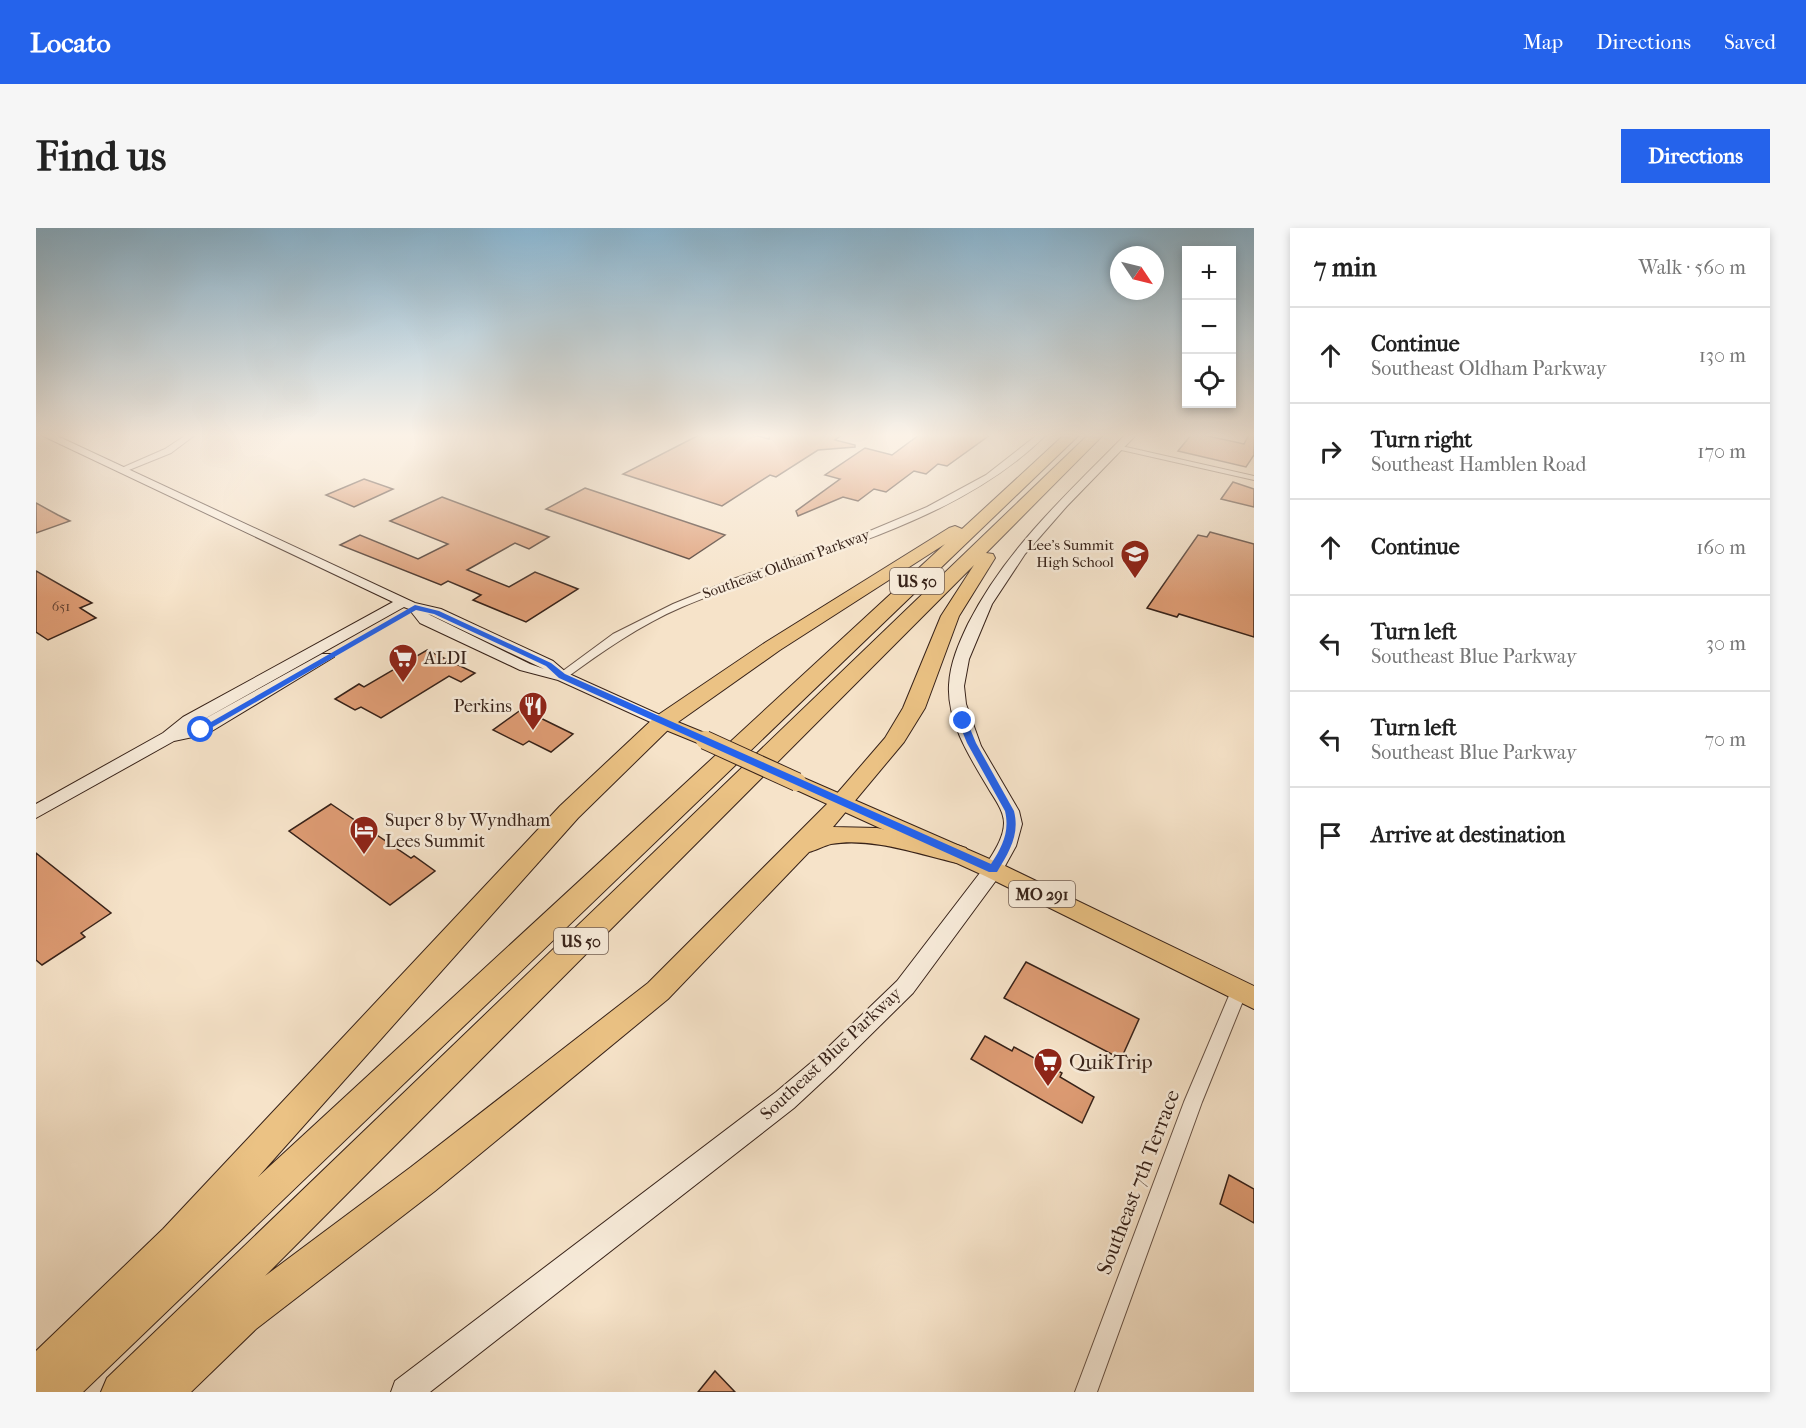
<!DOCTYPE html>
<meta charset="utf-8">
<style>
body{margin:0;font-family:"IM FELL French Canon",serif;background:#f6f6f6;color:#222}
.controls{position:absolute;right:18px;top:18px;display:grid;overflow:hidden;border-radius:0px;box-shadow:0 3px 9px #0003}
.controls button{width:54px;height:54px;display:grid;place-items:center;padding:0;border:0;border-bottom:2px solid #e0e0e0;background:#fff;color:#222;font:30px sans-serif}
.compass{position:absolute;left:1074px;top:18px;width:54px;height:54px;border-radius:50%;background:#fff;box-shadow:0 3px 9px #0003;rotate:125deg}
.stop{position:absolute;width:18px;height:18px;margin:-14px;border:4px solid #2563eb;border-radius:50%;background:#fff}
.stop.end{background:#2563eb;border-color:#fff;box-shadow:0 2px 6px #0008}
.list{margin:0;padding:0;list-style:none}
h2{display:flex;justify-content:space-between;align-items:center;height:78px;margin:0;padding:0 24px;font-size:26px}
h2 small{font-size:20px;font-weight:400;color:#767676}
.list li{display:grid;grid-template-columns:39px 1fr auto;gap:18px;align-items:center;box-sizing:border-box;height:96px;padding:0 24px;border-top:2px solid #e0e0e0}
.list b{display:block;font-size:22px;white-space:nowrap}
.list p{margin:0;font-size:20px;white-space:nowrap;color:#767676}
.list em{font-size:20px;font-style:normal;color:#767676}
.icon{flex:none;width:33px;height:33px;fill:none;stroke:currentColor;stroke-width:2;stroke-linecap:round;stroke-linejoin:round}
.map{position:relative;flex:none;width:1218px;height:1164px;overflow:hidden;border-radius:0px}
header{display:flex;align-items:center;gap:36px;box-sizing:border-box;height:84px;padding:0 30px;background:#2563eb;color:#fff}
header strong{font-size:28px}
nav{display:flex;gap:33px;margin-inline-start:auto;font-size:21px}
.intro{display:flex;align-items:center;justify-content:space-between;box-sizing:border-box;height:144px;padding:0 36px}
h1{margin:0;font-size:42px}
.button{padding:15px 27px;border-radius:0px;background:#2563eb;color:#fff;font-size:21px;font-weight:700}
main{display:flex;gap:36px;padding:0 36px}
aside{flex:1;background:#fff;border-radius:0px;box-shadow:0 3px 9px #0003}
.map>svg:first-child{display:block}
.building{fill:#dd9b73;stroke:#372219;stroke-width:1.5}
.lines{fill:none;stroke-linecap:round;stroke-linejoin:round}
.street-casing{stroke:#675245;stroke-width:2}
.secondary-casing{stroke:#372219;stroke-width:2}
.primary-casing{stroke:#372219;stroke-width:2}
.highway-casing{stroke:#372219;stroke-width:2}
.street{fill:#f9eddc;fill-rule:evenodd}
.secondary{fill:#f9eddc;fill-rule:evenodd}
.primary{fill:#ebc284;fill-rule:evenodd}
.highway{fill:#ebc284;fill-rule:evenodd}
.primary-bridge-casing{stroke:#372219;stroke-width:20;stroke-linecap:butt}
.primary-bridge{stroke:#ebc284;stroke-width:18}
.route{fill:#2563eb}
.labels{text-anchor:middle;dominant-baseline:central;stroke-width:5;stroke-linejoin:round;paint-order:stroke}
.far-number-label{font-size:14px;fill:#604030}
.far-poi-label{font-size:15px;fill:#372219;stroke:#f9eddc;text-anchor:end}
.far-street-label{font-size:15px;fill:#372219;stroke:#f9eddc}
.shield{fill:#f9eddc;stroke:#715f54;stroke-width:1.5}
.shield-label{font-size:16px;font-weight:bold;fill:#372219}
.poi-label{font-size:18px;fill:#372219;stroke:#f9eddc;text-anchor:start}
.street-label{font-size:18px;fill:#372219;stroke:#f9eddc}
.near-poi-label{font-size:21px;fill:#372219;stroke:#f9eddc;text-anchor:start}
.near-street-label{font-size:21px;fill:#372219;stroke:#f9eddc}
</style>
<header>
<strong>Locato</strong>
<nav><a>Map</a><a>Directions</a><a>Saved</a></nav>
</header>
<div class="intro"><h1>Find us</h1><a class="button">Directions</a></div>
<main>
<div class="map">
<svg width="1218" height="1164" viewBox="0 0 1218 1164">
<rect width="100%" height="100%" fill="#f6e3c9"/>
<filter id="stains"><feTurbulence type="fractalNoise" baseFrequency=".00333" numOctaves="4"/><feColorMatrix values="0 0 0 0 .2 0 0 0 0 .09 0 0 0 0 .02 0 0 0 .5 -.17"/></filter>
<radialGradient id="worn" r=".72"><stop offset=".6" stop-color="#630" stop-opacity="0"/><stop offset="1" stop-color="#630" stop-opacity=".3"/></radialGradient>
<g class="building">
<path d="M663 207H718L733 211 734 207H806L799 212 819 217V219L782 222 740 249 734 247 686 278 587 246Z"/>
<path d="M883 207H954L911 238 902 236 890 246 878 243 850 264 838 261 822 273 807 269 762 288 760 283 804 251 789 247 829 220 856 227Z"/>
<path d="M1155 207H1167L1208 216 1213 207H1218V227L1210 239 1142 223Z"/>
<path d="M328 251 357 261 318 279 290 267Z"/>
<path d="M1197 254 1218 261V279L1185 271Z"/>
<path d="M549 260 689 307 653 331 510 281Z"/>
<path d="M406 269 513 309 493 321 479 315 431 342 473 359 499 344 542 361 490 394 437 372 445 367 412 353 405 357 304 317 324 307 382 331 412 316 354 293Z"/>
<path d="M0 275 22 287 34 293 0 305Z"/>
<path d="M1174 304 1218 316V409L1143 386 1141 389 1111 380 1162 307 1171 309Z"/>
<path d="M0 343 56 375 44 380 60 390 12 412 0 404Z"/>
<path d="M391 422 439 445 425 454 413 448 345 490 325 479 319 482 299 471 323 456 328 459Z"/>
<path d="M486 481 537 506 515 524 493 513 487 517 457 502Z"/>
<path d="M295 576 375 630 378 628 399 643 354 677 253 603Z"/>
<path d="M0 625 75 685 45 705 49 709 6 737 0 732Z"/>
<path d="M990 734 1103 791 1085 831 968 770Z"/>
<path d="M949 808 976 823 978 819 1026 845 1024 849 1058 869 1046 895 935 831Z"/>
<path d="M1193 947 1218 961V995L1184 976Z"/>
<path d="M679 1143 699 1164H662Z"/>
</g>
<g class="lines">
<g class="street-casing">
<g id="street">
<path d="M150 207H159L135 225 88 244 81 242 129 221Z"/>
<path d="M1001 207H1010C915 301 765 328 646 379 604 397 567 423 530 450L526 451 520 448 577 406 637 376 700 350 829 305 891 279 950 247Z"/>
<path d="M1081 217 1218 248V252L1081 221Z"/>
<path d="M1203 756 1209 758 1211 763 1166 874 1061 1164H1039L1148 874 1195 763 1197 758Z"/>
</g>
</g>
<g class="secondary-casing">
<g id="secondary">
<path d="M5 207H19L379 375 405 381 517 433 531 445 633 491 635 494 633 497H621L522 452 484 442 384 395 373 381 368 379 154 499 286 426H296L298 429 171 506 138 513 0 590V576L127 505 147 489 357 374ZM392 386 395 387 508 441 494 436Z"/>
<path d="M1089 207H1100L1031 278 989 326 956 376 933 431 928 458 930 476 945 518 983 583 986 596 980 618 964 647 877 765 799 842 758 880 394 1164H355L359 1153 740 864 783 828 861 753 950 637C957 625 968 610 968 595 968 582 957 569 951 558 933 528 911 493 913 457 914 435 923 415 932 396 970 321 1031 266 1089 207Z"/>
</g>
</g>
<g class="primary-casing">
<g id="primary">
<path d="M627 488 676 508 679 512 676 516 669 518 620 498 618 494 620 490Z"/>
<path d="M761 547 965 636 1218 758V781L949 648 754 559 751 554 754 549Z"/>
</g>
</g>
<g class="highway-casing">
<g id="highway">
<path d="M1028 207H1043L47 1164H0V1123L127 1001 524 578 619 489 730 414 913 300 919 298 926 301ZM909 316 222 949 542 590 635 499 744 422Z"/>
<path d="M1052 207H1067L950 325 957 326 959 330 923 388 889 480 868 514 797 599 841 600 921 617 930 620 934 626 930 632 921 635C882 626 836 609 795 616 788 618 780 622 773 624L632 771 399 963 220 1101 155 1164H65L71 1150ZM938 337 905 388 867 480 849 510 798 569 612 755 375 939 229 1048Z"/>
</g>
</g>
<use href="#street" class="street"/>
<use href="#secondary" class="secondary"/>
<use href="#primary" class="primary"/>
<use href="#highway" class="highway"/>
<g class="primary-bridge-casing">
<path id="primary-bridge" d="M669 512 761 554"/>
</g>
<use href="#primary-bridge" class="primary-bridge"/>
</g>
<linearGradient id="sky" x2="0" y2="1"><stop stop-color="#8ab8d5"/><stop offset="0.56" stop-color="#fbf2e7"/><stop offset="1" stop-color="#fbf2e7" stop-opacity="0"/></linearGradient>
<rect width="1218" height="370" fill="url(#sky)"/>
<path class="route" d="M379 377 403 383 515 435 529 446 955 636C966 619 974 604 969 583L931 515 922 493 930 491 940 515 978 583C984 607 973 624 961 644H953L523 450 510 438 398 386 380 382 168 504 161 502Z"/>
<defs>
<g id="school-pin" transform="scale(1.5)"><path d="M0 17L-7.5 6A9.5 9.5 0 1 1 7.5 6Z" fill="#8f2418" stroke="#f9eddc"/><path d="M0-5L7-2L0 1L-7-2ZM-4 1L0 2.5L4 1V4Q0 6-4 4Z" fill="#fff"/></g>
<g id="supermarket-pin" transform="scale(1.5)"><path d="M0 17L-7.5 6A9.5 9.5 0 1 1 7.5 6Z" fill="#8f2418" stroke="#f9eddc"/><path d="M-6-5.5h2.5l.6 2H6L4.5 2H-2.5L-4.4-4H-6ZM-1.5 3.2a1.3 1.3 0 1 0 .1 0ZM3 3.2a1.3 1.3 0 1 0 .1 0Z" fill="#fff"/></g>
<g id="restaurant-pin" transform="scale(1.5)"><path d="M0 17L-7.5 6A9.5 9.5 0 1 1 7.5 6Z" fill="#8f2418" stroke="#f9eddc"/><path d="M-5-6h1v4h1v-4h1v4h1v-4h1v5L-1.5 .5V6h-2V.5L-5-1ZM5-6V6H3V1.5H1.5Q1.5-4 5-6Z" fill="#fff"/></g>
<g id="hotel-pin" transform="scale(1.5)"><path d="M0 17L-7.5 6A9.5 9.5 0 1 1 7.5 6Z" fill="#8f2418" stroke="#f9eddc"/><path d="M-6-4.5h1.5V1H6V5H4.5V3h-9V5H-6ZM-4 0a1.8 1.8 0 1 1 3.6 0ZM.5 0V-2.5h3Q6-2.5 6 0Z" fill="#fff"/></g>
</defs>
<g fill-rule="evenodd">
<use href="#school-pin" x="1099" y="326"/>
<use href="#supermarket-pin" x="367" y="430"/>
<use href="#restaurant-pin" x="497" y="478"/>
<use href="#hotel-pin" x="328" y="602"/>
<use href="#supermarket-pin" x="1012" y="834"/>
</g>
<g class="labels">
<g class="far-number-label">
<text x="25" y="378">651</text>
</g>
<g class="far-poi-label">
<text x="1078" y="317">Lee's Summit<tspan x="1078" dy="17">High School</tspan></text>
</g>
<g class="far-street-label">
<text transform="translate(750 336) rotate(-20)">Southeast Oldham Parkway</text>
</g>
<g class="shield">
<rect x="854" y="340" width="54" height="26" rx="4.5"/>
<rect x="973" y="653" width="66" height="26" rx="4.5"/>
<rect x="518" y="700" width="54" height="26" rx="4.5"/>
</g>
<g class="shield-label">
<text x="881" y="353">US 50</text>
<text x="1006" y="666">MO 291</text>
<text x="545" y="713">US 50</text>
</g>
<g class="poi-label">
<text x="388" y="430">ALDI</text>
<text x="476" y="478" text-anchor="end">Perkins</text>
<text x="349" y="592">Super 8 by Wyndham<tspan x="349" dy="21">Lees Summit</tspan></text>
</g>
<g class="street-label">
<text transform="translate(795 826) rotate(-43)">Southeast Blue Parkway</text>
</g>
<g class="near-poi-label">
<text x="1033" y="834">QuikTrip</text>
</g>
<g class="near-street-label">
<text transform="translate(1102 954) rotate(-69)">Southeast 7th Terrace</text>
</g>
</g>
<rect width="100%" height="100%" filter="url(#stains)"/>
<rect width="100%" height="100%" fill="url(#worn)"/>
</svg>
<div class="controls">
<button>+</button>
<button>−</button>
<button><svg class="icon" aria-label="locate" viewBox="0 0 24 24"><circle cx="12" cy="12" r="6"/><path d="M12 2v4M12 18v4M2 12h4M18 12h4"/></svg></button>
</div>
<svg class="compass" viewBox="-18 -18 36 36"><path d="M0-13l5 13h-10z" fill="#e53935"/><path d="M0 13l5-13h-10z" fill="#767676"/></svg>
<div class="stop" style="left:165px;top:502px"></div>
<div class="stop end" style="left:927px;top:493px"></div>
</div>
<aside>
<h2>7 min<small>Walk · 560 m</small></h2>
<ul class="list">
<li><svg class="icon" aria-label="ahead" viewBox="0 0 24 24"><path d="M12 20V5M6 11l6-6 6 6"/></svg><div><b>Continue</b><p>Southeast Oldham Parkway</p></div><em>130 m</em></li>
<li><svg class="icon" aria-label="right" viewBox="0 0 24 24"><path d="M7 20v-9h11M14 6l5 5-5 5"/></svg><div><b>Turn right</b><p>Southeast Hamblen Road</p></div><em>170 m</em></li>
<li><svg class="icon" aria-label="ahead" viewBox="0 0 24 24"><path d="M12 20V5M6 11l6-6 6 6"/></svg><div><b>Continue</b></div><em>160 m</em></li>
<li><svg class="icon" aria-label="left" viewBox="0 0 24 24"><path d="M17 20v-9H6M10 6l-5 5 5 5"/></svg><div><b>Turn left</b><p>Southeast Blue Parkway</p></div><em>30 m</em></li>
<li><svg class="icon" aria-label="left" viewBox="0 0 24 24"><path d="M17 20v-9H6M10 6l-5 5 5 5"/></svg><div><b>Turn left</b><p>Southeast Blue Parkway</p></div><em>70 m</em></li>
<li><svg class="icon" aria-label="arrive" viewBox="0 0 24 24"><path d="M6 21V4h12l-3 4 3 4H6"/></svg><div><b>Arrive at destination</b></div></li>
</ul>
</aside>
</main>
